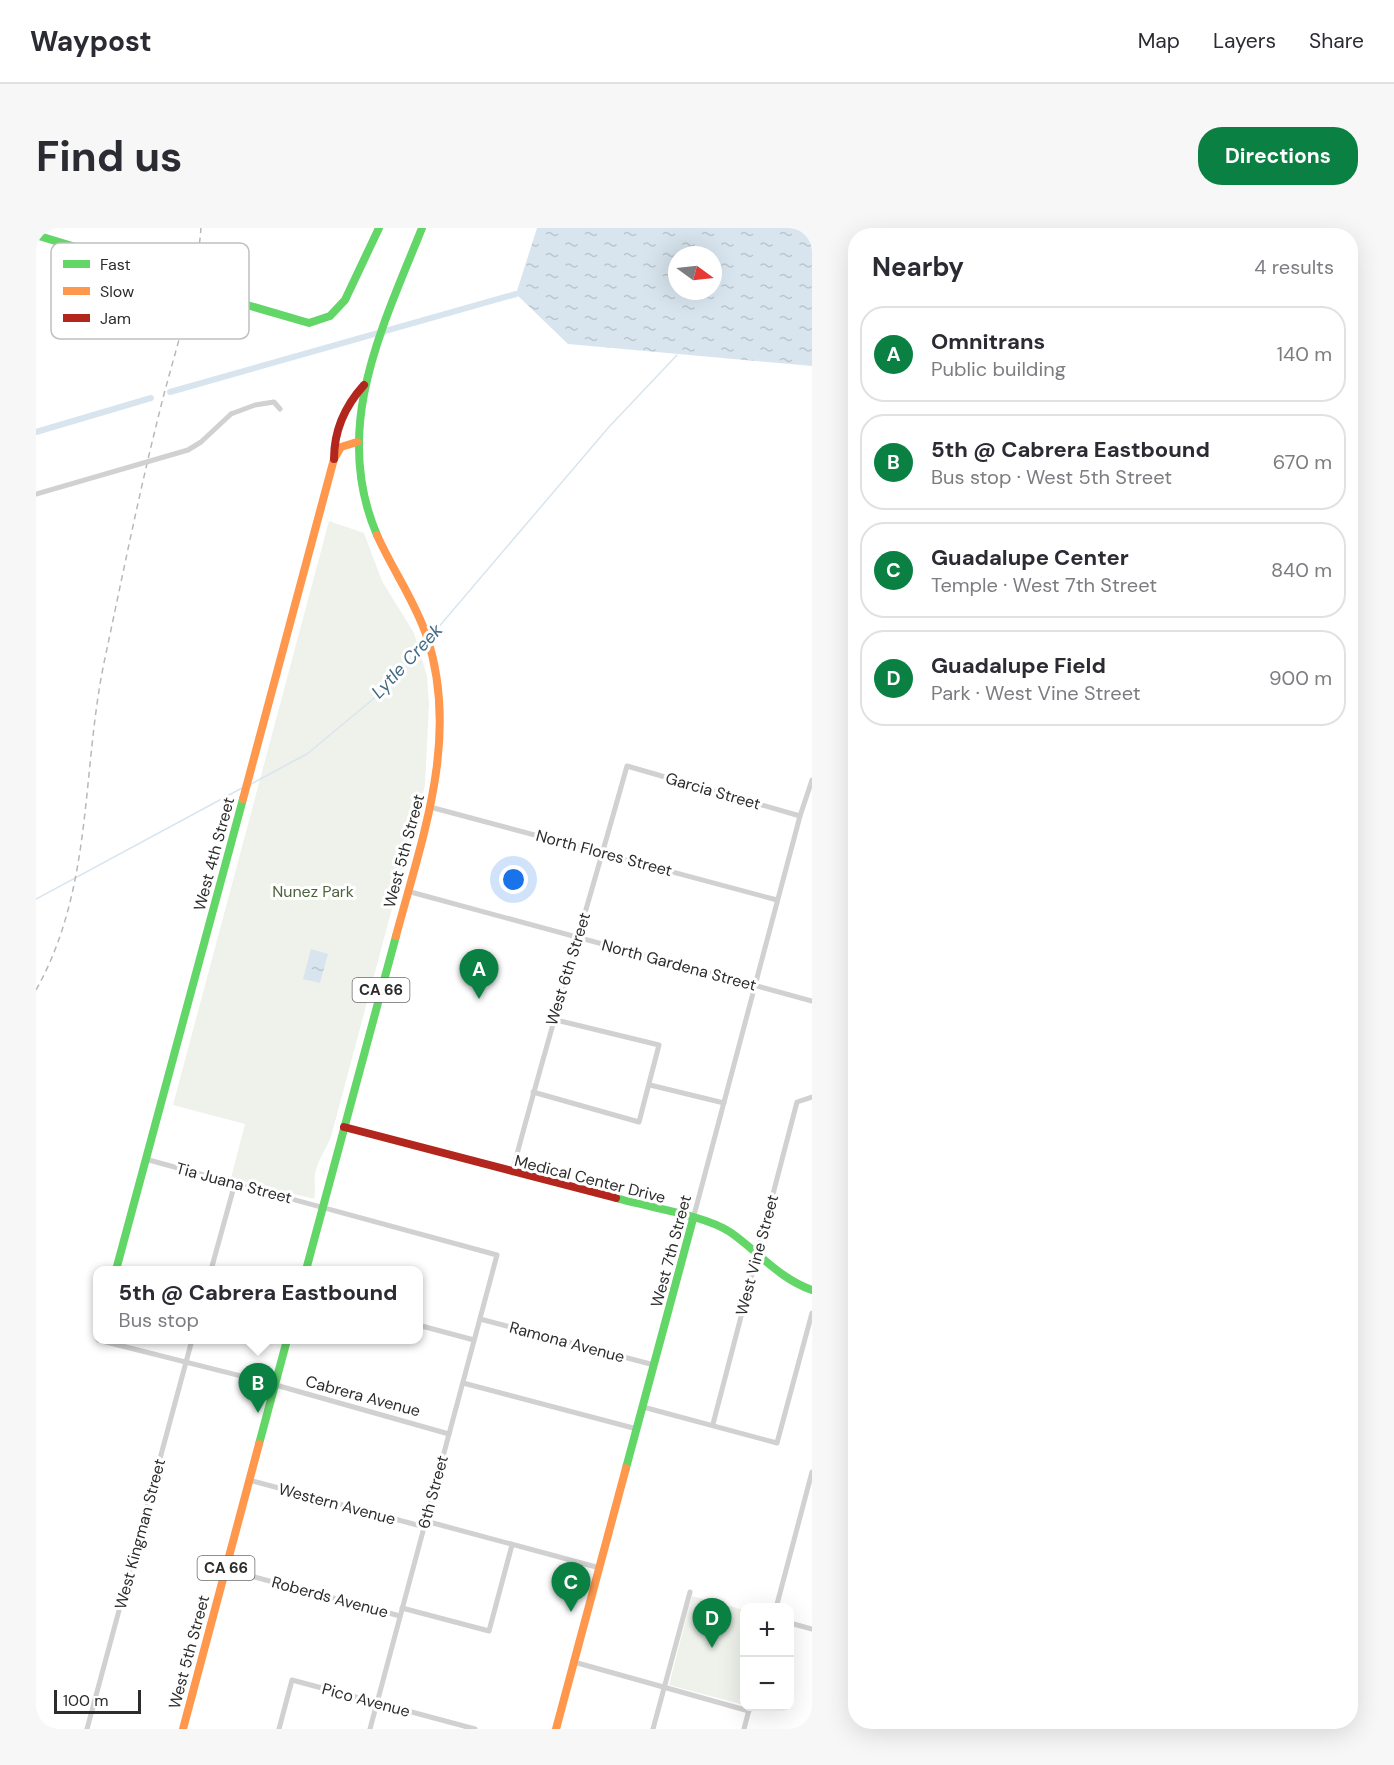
<!DOCTYPE html>
<meta charset="utf-8">
<style>
body{margin:0;font-family:"DM Sans",sans-serif;background:#f7f7f7;color:#2b2b33}
.controls{position:absolute;right:18px;bottom:18px;display:grid;overflow:hidden;border-radius:12px;box-shadow:0 6px 24px #0002}
.controls button{width:54px;height:54px;display:grid;place-items:center;padding:0;border:0;border-bottom:2px solid #e1e1e2;background:#fff;color:#2b2b33;font:30px sans-serif}
.compass{position:absolute;left:632px;top:18px;width:54px;height:54px;border-radius:50%;background:#fff;box-shadow:0 6px 24px #0002;rotate:105deg}
.scale{position:absolute;left:18px;bottom:15px;width:87px;box-sizing:border-box;padding-left:6px;border:3px solid #2c2c2c;border-top:0;font-size:16px;line-height:21px;white-space:nowrap;color:#2c2c2c;-webkit-text-stroke:4px #fff;paint-order:stroke}
.you{position:absolute;left:478px;top:652px;width:21px;height:21px;margin:-15px;border:4px solid #fff;border-radius:50%;background:#1a73e8;box-shadow:0 0 0 9px #1a73e833}
.badge{display:grid;place-items:center;width:39px;height:39px;border-radius:50%;background:#0b8043;color:#fff;font-size:20px;font-weight:700}
.pin{position:absolute;translate:-50% -50px;filter:drop-shadow(0 2px 3px #0008)}
.pin::after{content:'';position:absolute;top:32px;width:21px;height:18px;background:inherit;clip-path:polygon(0 0,100% 0,50% 100%)}
.popup{position:absolute;left:57px;top:1038px;width:330px;height:78px;box-sizing:border-box;display:grid;place-content:center;border-radius:12px;background:#fff;filter:drop-shadow(0 2px 4px #0005);font-size:20px;white-space:nowrap;color:#7c7c81}
.popup b{font-size:22px;color:#2b2b33}
.popup::after{content:'';position:absolute;left:50%;top:100%;margin-left:-12px;border:12px solid transparent;border-top-color:#fff}
.list{margin:0;padding:0;list-style:none}
h2{display:flex;justify-content:space-between;align-items:center;height:78px;margin:0;padding:0 24px;font-size:26px}
h2 small{font-size:20px;font-weight:400;color:#7c7c81}
.list li{display:grid;grid-template-columns:39px 1fr auto;gap:18px;align-items:center;box-sizing:border-box;height:96px;margin:0 12px 12px;padding:0 12px;border:2px solid #e1e1e2;border-radius:24px}
.list b{display:block;font-size:22px;white-space:nowrap}
.list p{margin:0;font-size:20px;white-space:nowrap;color:#7c7c81}
.list em{font-size:20px;font-style:normal;color:#7c7c81}
.map{position:relative;flex:none;width:776px;height:1501px;overflow:hidden;border-radius:24px}
header{display:flex;align-items:center;gap:36px;box-sizing:border-box;height:84px;padding:0 30px;background:#fff;border-bottom:2px solid #e1e1e2}
header strong{font-size:28px}
nav{display:flex;gap:33px;margin-inline-start:auto;font-size:21px}
.intro{display:flex;align-items:center;justify-content:space-between;box-sizing:border-box;height:144px;padding:0 36px}
h1{margin:0;font-size:42px}
.button{padding:15px 27px;border-radius:24px;background:#0b8043;color:#fff;font-size:21px;font-weight:700}
main{display:flex;gap:36px;padding:0 36px}
aside{flex:1;background:#fff;border-radius:24px;box-shadow:0 6px 24px #0002}
.map>svg:first-child{display:block}
.park{fill:#eef2eb}
.water{fill:url(#water-ripples);fill-rule:evenodd}
.lines{fill:none;stroke-linecap:round;stroke-linejoin:round}
.stream{stroke:#d8e5ee;stroke-width:1.5}
.canal{stroke:#d8e5ee;stroke-width:6}
.street{stroke:#d1d1d1;stroke-width:5}
.fast{stroke:#63d668;stroke-width:8}
.slow{stroke:#ff974d;stroke-width:8}
.jam{stroke:#b3261e;stroke-width:8}
.rail{stroke:#b8b8b8;stroke-width:1.5;stroke-dasharray:6 4.5;stroke-linecap:butt}
.street-bridge{stroke:#d1d1d1;stroke-width:5}
.labels{text-anchor:middle;dominant-baseline:central;stroke-width:6;stroke-linejoin:round;paint-order:stroke}
.shield{fill:#fff;stroke:#6b6b6b;stroke-width:1.5}
.shield-label{font-size:15px;font-weight:bold;fill:#2c2c2c}
.street-label{font-size:16px;fill:#2c2c2c;stroke:#fff}
.park-label{font-size:16px;fill:#4e633d;stroke:#fff}
.water-label{font-size:18px;font-style:italic;fill:#416a86;stroke:#fff}
.key{fill:#fff;stroke:#c0c0c0;stroke-width:1.5}
.key-label{font-size:16px;fill:#2c2c2c}
</style>
<header>
<strong>Waypost</strong>
<nav><a>Map</a><a>Layers</a><a>Share</a></nav>
</header>
<div class="intro"><h1>Find us</h1><a class="button">Directions</a></div>
<main>
<div class="map">
<svg width="776" height="1501" viewBox="0 0 776 1501">
<defs>
<pattern id="water-ripples" width="26" height="14" patternUnits="userSpaceOnUse" patternTransform="scale(1.5)"><rect width="26" height="14" fill="#d8e5ee"/><path d="M2 4q2-2 4 0t4 0M15 11q2-2 4 0t4 0" fill="none" stroke="#bac5cc"/></pattern>
</defs>
<rect width="100%" height="100%" fill="#fff"/>
<g class="park">
<path d="M293 293 328 305 346 353 378 405 391 448 393 476 389 557 296 905C292 920 282 930 279 946 278 954 280 962 278 971L195 950 209 896 137 877Z"/>
<path d="M656 1368 708 1382V1477L633 1457Z"/>
</g>
<g class="water">
<path d="M501 0H776V138L532 116 480 66ZM641 27H677V63H641Z"/>
<path d="M275 721 292 726 284 755 267 751Z"/>
</g>
<g class="lines">
<g class="stream">
<path d="M395 408 572 200 641 127"/>
<path d="M213 557 271 526 354 457 388 417"/>
<path d="M0 671 206 560"/>
</g>
<g class="canal">
<path d="M134 164 480 66"/>
<path d="M0 204 115 170"/>
</g>
<g class="street">
<path d="M195 186 219 177 238 174 244 181"/>
<path d="M394 579 741 672"/>
<path d="M371 663 776 773"/>
<path d="M614 857 688 875"/>
<path d="M497 864 603 894 623 817 516 791"/>
<path d="M109 931 461 1027 334 1501"/>
<path d="M476 945C512 808 553 674 591 538L764 588"/>
<path d="M657 991 764 588 776 552"/>
<path d="M175 1042 199 955"/>
<path d="M444 1091 618 1137"/>
<path d="M382 1097 438 1112"/>
<path d="M62 1112 229 1154 413 1206"/>
<path d="M427 1155 601 1201"/>
<path d="M607 1179 741 1215 776 1085"/>
<path d="M677 1196 761 874 776 869"/>
<path d="M213 1252 381 1297 397 1295 564 1340"/>
<path d="M189 1341 364 1388"/>
<path d="M366 1380 453 1403 476 1317"/>
<path d="M740 1380 776 1244"/>
<path d="M754 1395 776 1401"/>
<path d="M538 1434 713 1483"/>
<path d="M51 1501 156 1112"/>
<path d="M243 1501 256 1452 439 1501"/>
<path d="M617 1501 654 1364"/>
<path d="M708 1501 714 1478"/>
</g>
<g class="fast">
<path d="M0 7 76 30 156 61 273 95 294 88 309 72 343 0"/>
<path d="M341 307C295 200 346 100 386 0"/>
<path d="M580 970C611 979 668 987 694 1004 723 1024 742 1050 776 1062"/>
<path d="M80 1042 207 571"/>
<path d="M270 1042 360 708"/>
<path d="M223 1216 251 1112"/>
<path d="M590 1240 657 991"/>
</g>
<g class="slow">
<path d="M341 307C356 341 379 373 391 409 424 510 386 610 360 708"/>
<path d="M207 571 298 231 305 219 321 214"/>
<path d="M147 1501 223 1216"/>
<path d="M520 1501 590 1240"/>
</g>
<g class="jam">
<path d="M298 231C298 203 309 178 328 157"/>
<path d="M308 899 580 970"/>
</g>
<path class="rail" d="M0 762C58 659 45 542 69 430 86 350 102 270 122 190 137 127 160 65 165 0"/>
<path class="street-bridge" d="M0 266 152 222 165 214 195 186"/>
</g>
<g class="labels">
<g class="shield">
<rect x="316.5" y="750" width="57" height="24" rx="4.5"/>
<rect x="161.5" y="1328" width="57" height="24" rx="4.5"/>
</g>
<g class="shield-label">
<text x="345" y="762">CA 66</text>
<text x="190" y="1340">CA 66</text>
</g>
<g class="street-label">
<text transform="translate(677 563) rotate(16)">Garcia Street</text>
<text transform="translate(368 623) rotate(-75)">West 5th Street</text>
<text transform="translate(568 625) rotate(15)">North Flores Street</text>
<text transform="translate(178 626) rotate(-75)">West 4th Street</text>
<text transform="translate(643 737) rotate(15)">North Gardena Street</text>
<text transform="translate(532 741) rotate(-73)">West 6th Street</text>
<text transform="translate(554 951) rotate(14)">Medical Center Drive</text>
<text transform="translate(198 955) rotate(15)">Tia Juana Street</text>
<text transform="translate(635 1023) rotate(-75)">West 7th Street</text>
<text transform="translate(721 1027) rotate(-75)">West Vine Street</text>
<text transform="translate(531 1114) rotate(15)">Ramona Avenue</text>
<text transform="translate(327 1168) rotate(15)">Cabrera Avenue</text>
<text transform="translate(397 1264) rotate(-75)">6th Street</text>
<text transform="translate(301 1276) rotate(15)">Western Avenue</text>
<text transform="translate(104 1306) rotate(-75)">West Kingman Street</text>
<text transform="translate(294 1369) rotate(15)">Roberds Avenue</text>
<text transform="translate(153 1424) rotate(-75)">West 5th Street</text>
<text transform="translate(330 1472) rotate(15)">Pico Avenue</text>
</g>
<g class="park-label">
<text x="277" y="663">Nunez Park</text>
</g>
<g class="water-label">
<text transform="translate(371 433) rotate(-47)">Lytle Creek</text>
</g>
</g>
<rect x="15" y="15" width="198" height="96" rx="9" class="key"/>
<rect x="27" y="32" width="27" height="8" fill="#63d668"/>
<rect x="27" y="59" width="27" height="8" fill="#ff974d"/>
<rect x="27" y="86" width="27" height="8" fill="#b3261e"/>
<g class="key-label">
<text x="64" y="42">Fast</text>
<text x="64" y="69">Slow</text>
<text x="64" y="96">Jam</text>
</g>
</svg>
<div class="controls">
<button>+</button>
<button>−</button>
</div>
<svg class="compass" viewBox="-18 -18 36 36"><path d="M0-13l5 13h-10z" fill="#e53935"/><path d="M0 13l5-13h-10z" fill="#7c7c81"/></svg>
<div class="scale">100 m</div>
<div class="you"></div>
<div class="pin badge" style="left:443px;top:771px">A</div>
<div class="pin badge" style="left:222px;top:1185px">B</div>
<div class="popup"><b>5th @ Cabrera Eastbound</b>Bus stop</div>
<div class="pin badge" style="left:535px;top:1384px">C</div>
<div class="pin badge" style="left:676px;top:1420px">D</div>
</div>
<aside>
<h2>Nearby<small>4 results</small></h2>
<ul class="list">
<li><span class="badge">A</span><div><b>Omnitrans</b><p>Public building</p></div><em>140 m</em></li>
<li><span class="badge">B</span><div><b>5th @ Cabrera Eastbound</b><p>Bus stop · West 5th Street</p></div><em>670 m</em></li>
<li><span class="badge">C</span><div><b>Guadalupe Center</b><p>Temple · West 7th Street</p></div><em>840 m</em></li>
<li><span class="badge">D</span><div><b>Guadalupe Field</b><p>Park · West Vine Street</p></div><em>900 m</em></li>
</ul>
</aside>
</main>
